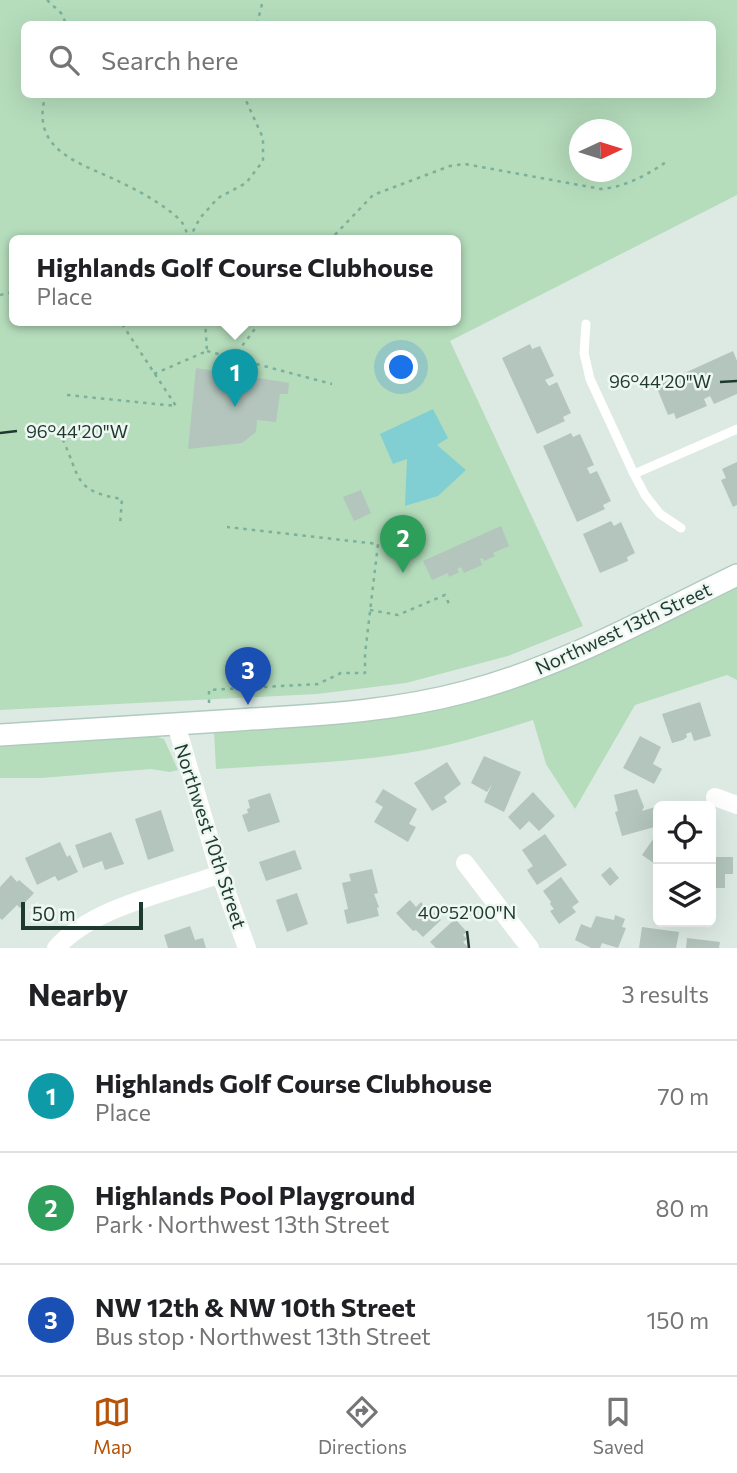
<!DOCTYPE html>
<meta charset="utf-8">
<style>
body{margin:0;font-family:Commissioner,sans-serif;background:#f6f6f6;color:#202124}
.controls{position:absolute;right:21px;bottom:21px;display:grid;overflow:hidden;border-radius:10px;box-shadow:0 7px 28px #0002}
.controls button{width:63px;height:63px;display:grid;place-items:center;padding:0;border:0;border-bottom:2px solid #e0e0e0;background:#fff;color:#202124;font:35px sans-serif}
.compass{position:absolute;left:569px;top:119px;width:63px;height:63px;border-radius:50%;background:#fff;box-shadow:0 7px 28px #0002;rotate:86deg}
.scale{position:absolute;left:21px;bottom:18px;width:122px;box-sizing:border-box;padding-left:7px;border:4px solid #1e3a30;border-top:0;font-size:19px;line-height:24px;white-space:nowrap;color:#1e3a30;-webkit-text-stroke:5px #eef7f1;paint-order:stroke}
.you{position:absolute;left:402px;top:368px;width:24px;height:24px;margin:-18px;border:5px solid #fff;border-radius:50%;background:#1a73e8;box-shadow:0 0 0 10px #1a73e833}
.badge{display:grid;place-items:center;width:46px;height:46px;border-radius:50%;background:#b45309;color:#fff;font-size:23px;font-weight:700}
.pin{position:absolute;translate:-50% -58px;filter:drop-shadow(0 2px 4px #0008)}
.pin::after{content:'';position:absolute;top:37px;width:24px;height:21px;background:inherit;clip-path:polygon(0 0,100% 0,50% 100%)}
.popup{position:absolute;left:9px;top:235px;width:452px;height:91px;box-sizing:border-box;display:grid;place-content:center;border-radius:10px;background:#fff;filter:drop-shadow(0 2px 5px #0005);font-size:23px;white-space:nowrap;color:#757577}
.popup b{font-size:26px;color:#202124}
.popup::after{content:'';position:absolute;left:50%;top:100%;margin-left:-14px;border:14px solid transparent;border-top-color:#fff}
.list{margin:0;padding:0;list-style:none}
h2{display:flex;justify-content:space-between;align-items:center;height:91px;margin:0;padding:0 28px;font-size:30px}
h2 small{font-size:23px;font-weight:400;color:#757577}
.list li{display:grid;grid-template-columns:46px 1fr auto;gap:21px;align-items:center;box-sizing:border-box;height:112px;padding:0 28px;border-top:2px solid #e0e0e0}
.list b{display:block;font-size:26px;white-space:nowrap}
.list p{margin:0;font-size:23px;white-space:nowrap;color:#757577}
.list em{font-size:23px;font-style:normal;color:#757577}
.icon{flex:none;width:38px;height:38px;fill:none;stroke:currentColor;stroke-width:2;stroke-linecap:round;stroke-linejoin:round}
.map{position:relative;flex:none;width:737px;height:948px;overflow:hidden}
.search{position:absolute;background:#fff;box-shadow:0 7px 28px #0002;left:21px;right:21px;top:21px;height:77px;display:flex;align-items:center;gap:18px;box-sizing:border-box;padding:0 24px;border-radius:10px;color:#757577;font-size:26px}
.sheet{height:427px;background:#fff}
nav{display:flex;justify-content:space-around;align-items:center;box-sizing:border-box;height:98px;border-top:2px solid #e0e0e0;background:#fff;font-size:19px;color:#757577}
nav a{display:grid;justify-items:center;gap:4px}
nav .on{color:#b45309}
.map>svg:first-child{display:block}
.green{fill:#b5ddbc;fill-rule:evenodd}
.water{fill:#81cfd3}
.building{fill:#b3c5bc}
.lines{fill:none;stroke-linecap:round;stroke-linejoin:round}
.secondary-casing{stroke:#b0cbbe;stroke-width:24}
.path{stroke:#7cb09a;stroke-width:2.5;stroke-dasharray:3.5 5;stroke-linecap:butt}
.service{stroke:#fff;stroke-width:9}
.minor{stroke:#fff;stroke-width:18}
.secondary{stroke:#fff;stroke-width:21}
.ticks{fill:none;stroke:#1e3a30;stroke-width:2.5}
.labels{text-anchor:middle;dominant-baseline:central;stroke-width:5;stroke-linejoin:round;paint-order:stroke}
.street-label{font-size:19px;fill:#1e3a30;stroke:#eef7f1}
.ticks-label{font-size:18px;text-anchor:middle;fill:#1e3a30;stroke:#eef7f1;stroke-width:5;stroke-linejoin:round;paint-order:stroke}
</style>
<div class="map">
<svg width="737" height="948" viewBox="0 0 737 948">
<rect width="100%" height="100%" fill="#ddeae3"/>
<g class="green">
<path d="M0 0H737V195L450 341 583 626 508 656 406 683 317 694 0 710ZM24 24H712V94H24ZM580 130H622V172H580ZM14 241H456V321H14Z"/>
<path d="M737 585V680L727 675 635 705 575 809 546 764 533 720C496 732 458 744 419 751 353 763 284 764 216 769L214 732 381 718Z"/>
<path d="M148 734 164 739 178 770 170 772 151 769 42 778H0V744Z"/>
</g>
<path class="water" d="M433 409 448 438 437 445 466 470 438 496 405 506 407 459 393 464 380 434Z"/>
<g class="building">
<path d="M530 344 532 349 540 346 554 376 545 380 549 386 557 382 571 413 563 417 565 421 537 434 502 358Z"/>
<path d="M733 351 737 361V394L714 404 710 396 704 399 707 406 676 419 674 413 668 415 656 386Z"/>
<path d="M196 368 289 383 288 394H280L276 422 257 420 256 432 242 443 188 449Z"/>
<path d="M571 433 573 437 580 434 594 465 587 468 590 474 597 471 611 501 603 505 605 509 577 522 543 446Z"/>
<path d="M737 462V505L733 507 721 480 726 478 722 469Z"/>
<path d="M361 490 371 513 354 521 343 497Z"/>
<path d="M611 521 614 526 621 522 635 553 627 557 628 561 600 573 583 534Z"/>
<path d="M501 526 509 546 493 553 495 556 484 561 483 558 480 559 482 565 464 573 461 567 457 569 459 572 449 577 448 573 432 580 423 561Z"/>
<path d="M700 702 711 736 694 741 691 732 686 734 687 737 683 740 672 743 662 714Z"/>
<path d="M640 736 661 747 653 764 662 769 654 784 623 768Z"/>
<path d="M484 756 521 772 504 812 484 802 492 784 487 792 471 783Z"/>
<path d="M447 762 461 784 444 797 447 802 432 811 414 783Z"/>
<path d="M383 789 417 809 409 824 416 827 408 842 374 822 383 807 375 802Z"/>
<path d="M637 789 644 807 642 811 655 807 658 826 622 836 615 812 618 811 614 795Z"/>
<path d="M533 792 555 816 539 831 529 821 520 830 508 817Z"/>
<path d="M270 793 280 822 248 832 242 815 248 813 247 809 250 808 248 800Z"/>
<path d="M161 810 174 851 148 860 135 819Z"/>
<path d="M111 832 124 864 105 870 102 861 83 868 75 845Z"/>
<path d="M658 832V866L642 855Z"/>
<path d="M545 834 567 865 537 885 527 870 533 866 522 850Z"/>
<path d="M60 842 67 857 70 855 78 872 58 881 55 876 37 885 25 858Z"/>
<path d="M295 850 302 869 266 881 259 862Z"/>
<path d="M714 857H733V874H725V888H711V860H714Z"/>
<path d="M610 867 619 878 610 886 601 875Z"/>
<path d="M372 869 378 893 374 894 379 907 377 908 379 916 347 924 344 910 348 909 342 883 351 881 349 874Z"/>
<path d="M11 875 17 882 19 880 34 893 20 908 17 905 2 920 0 918V887Z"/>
<path d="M561 877 579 902 572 907 576 912 559 924 550 911 554 909 550 904 551 902 543 891Z"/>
<path d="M297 893 308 924 287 932 276 900Z"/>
<path d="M410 900 416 907 421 902 424 906 426 904 441 920 423 937 416 930 413 931 396 913Z"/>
<path d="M615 915 625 919 622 927 626 928 618 948 602 943 600 948H591L575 940 581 924 591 928 596 916 614 920Z"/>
<path d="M455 919 467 932 463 935 467 939 463 942 469 948H436L430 942Z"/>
<path d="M190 926 195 940 203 938 206 948H168L164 935Z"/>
<path d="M642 927 679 932 676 948H639Z"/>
<path d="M687 938 720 942 719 948H686Z"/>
</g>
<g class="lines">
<g class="secondary-casing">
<path id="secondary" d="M0 735C79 730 159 725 238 720 314 715 391 712 465 692 561 667 648 618 737 575"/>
</g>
<g class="path">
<path d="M47 0 62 14 66 24"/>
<path d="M257 24 263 0"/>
<path d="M46 94C29 149 77 162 116 180 137 190 164 204 181 221 185 226 187 234 190 241"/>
<path d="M189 239 200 218 218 198 246 183 263 161V138L243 94"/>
<path d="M329 241 373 195 450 166 465 164 601 189C626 187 649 174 669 160"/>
<path d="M0 295 14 292"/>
<path d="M207 351 332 384"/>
<path d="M232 359 261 321"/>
<path d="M154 374 207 351 205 321"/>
<path d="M67 395 176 406 120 321"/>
<path d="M55 436 62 438C81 477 72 491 122 499L120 525"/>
<path d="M370 610 398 615 445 595 450 606"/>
<path d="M209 703V690L318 684 341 673H365V654L378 544 227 527"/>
</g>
<g class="service">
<path d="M586 324 584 353 590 379 634 474 645 495 660 514 681 528"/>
<path d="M634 474 737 429"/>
</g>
<g class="minor">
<path d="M176 724 220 874 247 948"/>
<path d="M715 797 737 805"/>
<path d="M465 863 530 948"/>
<path d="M56 948C94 906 169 893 220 874"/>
</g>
<use href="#secondary" class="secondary"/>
</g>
<path class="ticks" d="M720 382 737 381M0 433 17 431M467 931 469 948"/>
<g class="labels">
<g class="street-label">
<text transform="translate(623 628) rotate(-25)">Northwest 13th Street</text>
<text transform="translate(211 836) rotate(72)">Northwest 10th Street</text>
</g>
</g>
<g class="ticks-label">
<text x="660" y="388">96°44'20"W</text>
<text x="77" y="438">96°44'20"W</text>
<text x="467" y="919">40°52'00"N</text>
</g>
</svg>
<div class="controls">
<button><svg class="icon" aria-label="locate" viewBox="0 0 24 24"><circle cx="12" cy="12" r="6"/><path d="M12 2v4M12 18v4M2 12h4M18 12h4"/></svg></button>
<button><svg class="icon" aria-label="layers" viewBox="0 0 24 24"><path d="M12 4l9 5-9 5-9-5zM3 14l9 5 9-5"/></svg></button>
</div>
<svg class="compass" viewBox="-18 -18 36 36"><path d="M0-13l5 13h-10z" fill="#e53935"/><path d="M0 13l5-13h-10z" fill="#757577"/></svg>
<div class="scale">50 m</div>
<div class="you"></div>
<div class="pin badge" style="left:235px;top:407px;background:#0f9aa8">1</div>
<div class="popup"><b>Highlands Golf Course Clubhouse</b>Place</div>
<div class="pin badge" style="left:403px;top:573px;background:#2e9e5b">2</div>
<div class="pin badge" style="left:248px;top:705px;background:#1a4fb4">3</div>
<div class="search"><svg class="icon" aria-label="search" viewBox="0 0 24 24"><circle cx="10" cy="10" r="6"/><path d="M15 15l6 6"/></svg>Search here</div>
</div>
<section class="sheet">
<h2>Nearby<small>3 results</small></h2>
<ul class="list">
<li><span class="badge" style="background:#0f9aa8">1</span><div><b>Highlands Golf Course Clubhouse</b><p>Place</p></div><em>70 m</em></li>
<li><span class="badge" style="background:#2e9e5b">2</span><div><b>Highlands Pool Playground</b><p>Park · Northwest 13th Street</p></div><em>80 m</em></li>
<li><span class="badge" style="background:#1a4fb4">3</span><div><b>NW 12th &amp; NW 10th Street</b><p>Bus stop · Northwest 13th Street</p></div><em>150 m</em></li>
</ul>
</section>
<nav>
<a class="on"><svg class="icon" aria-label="map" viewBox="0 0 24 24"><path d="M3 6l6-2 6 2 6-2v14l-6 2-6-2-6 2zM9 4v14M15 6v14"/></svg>Map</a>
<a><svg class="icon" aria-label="directions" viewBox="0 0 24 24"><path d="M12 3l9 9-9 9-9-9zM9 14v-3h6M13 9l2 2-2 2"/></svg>Directions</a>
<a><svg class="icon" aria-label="saved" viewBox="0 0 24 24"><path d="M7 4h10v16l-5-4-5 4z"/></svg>Saved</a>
</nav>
